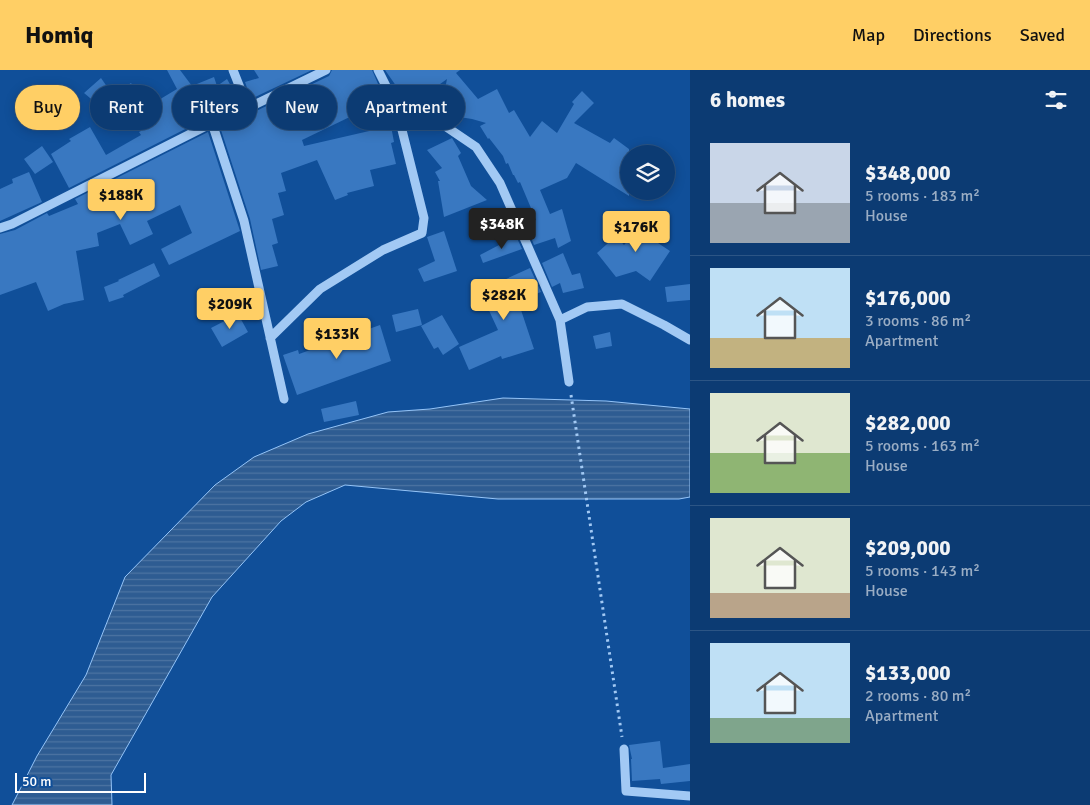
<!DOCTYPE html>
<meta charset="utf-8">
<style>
:root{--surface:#0c3b73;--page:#1a467b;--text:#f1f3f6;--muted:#9aadc4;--line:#2c5585;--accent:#ffcf65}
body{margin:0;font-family:Signika,sans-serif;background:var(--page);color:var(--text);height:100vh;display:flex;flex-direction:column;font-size:19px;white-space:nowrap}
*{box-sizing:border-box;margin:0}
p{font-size:16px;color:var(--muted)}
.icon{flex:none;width:28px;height:28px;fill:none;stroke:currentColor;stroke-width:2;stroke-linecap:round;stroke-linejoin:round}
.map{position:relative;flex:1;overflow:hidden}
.panel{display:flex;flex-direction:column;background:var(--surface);width:400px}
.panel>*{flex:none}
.banner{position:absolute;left:15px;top:15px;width:475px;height:45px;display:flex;gap:10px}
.fabs{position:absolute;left:620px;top:75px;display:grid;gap:10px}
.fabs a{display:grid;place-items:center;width:55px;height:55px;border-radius:50%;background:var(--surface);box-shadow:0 2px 12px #0003,0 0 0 1px var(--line);font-size:25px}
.scale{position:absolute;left:15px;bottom:12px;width:131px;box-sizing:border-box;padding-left:5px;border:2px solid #fff;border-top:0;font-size:14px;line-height:18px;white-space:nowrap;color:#fff;-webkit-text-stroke:4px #104f99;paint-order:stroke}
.price{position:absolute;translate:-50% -42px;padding:0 11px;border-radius:5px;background:var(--accent);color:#111;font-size:16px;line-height:32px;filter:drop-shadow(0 1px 2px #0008)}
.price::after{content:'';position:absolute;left:50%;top:30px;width:15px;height:11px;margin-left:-8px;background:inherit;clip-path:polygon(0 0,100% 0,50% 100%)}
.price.on{background:#222;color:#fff}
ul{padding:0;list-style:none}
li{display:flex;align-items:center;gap:15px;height:125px;padding:0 20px}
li+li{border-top:1px solid var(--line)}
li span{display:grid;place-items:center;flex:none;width:140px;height:100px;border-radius:0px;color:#555}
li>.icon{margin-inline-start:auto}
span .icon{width:60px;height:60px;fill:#fffc;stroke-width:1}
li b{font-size:21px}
h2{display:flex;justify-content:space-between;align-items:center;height:60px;padding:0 20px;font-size:21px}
.pill{padding:0 18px;border-radius:22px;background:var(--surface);box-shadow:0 2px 12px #0003,0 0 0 1px var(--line);font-size:18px;line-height:45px}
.pill.on{background:var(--accent);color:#111}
header{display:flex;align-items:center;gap:30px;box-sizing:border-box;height:70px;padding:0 25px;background:var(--accent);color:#111}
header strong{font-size:24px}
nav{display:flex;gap:28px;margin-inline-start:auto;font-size:18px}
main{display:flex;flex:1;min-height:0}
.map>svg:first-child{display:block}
</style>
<header>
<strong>Homiq</strong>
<nav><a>Map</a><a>Directions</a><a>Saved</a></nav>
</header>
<main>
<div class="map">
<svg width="690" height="735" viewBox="0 0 690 735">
<defs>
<pattern id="water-rules" width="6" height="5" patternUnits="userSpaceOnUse" patternTransform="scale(1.25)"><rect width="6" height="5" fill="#2e5c92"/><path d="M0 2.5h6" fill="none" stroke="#4d74a2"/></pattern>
</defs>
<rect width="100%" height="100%" fill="#104f99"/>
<path fill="url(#water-rules)" stroke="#94c4f8" d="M503 328 606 331 690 339V427L679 429H498L345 415 306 432 281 451 212 527 111 705 112 735H12L37 686 86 605 125 507 215 415 254 387 308 364 388 342 430 339Z"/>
<path fill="#3978c1" d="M167 0H180L192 16 214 7 217 16 227 9 231 16H233L240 35 209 47 69 118 51 84 71 71 69 69 90 57 106 85 141 65 139 62 141 61 117 22 131 13 147 37 177 19Z
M254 0H312L251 29 245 12 259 8Z
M332 0H372L385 30 302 70 304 76 391 56 394 72 391 73 396 94 370 100 374 116 347 123 348 125 335 130 317 90 281 103 286 121 278 123 284 145 272 149 278 173 272 175 278 196 261 200 250 149 220 57 250 44 329 6Z
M385 0H460L456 3 478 29 497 19 509 43 514 40 530 67 542 51 557 63 574 34 572 32 582 21 594 33 574 53 610 73 614 68 629 79V126L576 93 567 108 540 120 550 144 562 139 571 171 558 178 555 168 534 175 528 160 533 157 531 151 536 150 520 112 518 113 514 105H513L508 93 506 94 503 86 489 68 488 69 480 56 486 53 472 49 440 44 447 9 414 33H408Z
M101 8 112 24 96 33 84 23Z
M208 62 240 161 169 195 161 179 192 163 180 135 147 151 153 164 130 175 120 154 97 163 99 176 76 181 84 230 64 234 48 241 36 212 0 225V164L15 160 47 143 49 146 78 134 75 129Z
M452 68 461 83 458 86 471 116 487 130 444 147 438 111H440L435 102 442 98 427 80Z
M42 76 53 92 35 104 24 89Z
M29 102 42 132 0 151V119L13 113 12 109Z
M647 149 662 163 655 171 670 181 650 211 636 201 616 207 597 183 616 166 624 175Z
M444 161 457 201 424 212 418 199 435 191 427 167Z
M516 166 522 179 483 193 480 185Z
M563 183 572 205 580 203 584 218 563 223 560 213 552 217 542 193Z
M154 193 160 206 123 225 124 227 109 232 104 217 119 211 118 210Z
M530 198 541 222 518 231 534 279 502 289 501 286 469 300 459 277 498 260 480 221Z
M690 214V230L667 232 665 217Z
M418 239 422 255 396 262 392 245Z
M238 244 248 262 222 277 211 258Z
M442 245 459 274 443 285 438 277 434 279 421 256Z
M380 255 391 291 297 325 283 285 298 280 299 284Z
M610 262 612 276 596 279 593 266Z
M356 331 359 345 324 352 321 339Z
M660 671 663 698 690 694V711L661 714 660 709 632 711 631 689H632L629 675Z"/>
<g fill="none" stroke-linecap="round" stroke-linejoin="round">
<path stroke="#a2c9f4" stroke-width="3" stroke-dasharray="2.5 4" stroke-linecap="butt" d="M571 325 622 667"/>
<path stroke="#a2c9f4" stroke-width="9" d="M233 0 248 38
M396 36 445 56 476 77 500 113 560 250 569 312
M212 53 244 151 284 329
M0 158 12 154 212 53 248 38 326 0
M560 250 587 237 622 234 664 255 690 270
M270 268 320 219 383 180 422 163 424 148 396 36 378 0
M624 679 626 721 690 726"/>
</g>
</svg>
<div class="fabs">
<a><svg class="icon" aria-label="layers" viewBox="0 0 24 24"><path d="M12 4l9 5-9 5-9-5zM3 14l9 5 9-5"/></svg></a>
</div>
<div class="scale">50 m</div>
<b class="price" style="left:121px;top:151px">$188K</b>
<b class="price on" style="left:502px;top:180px">$348K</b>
<b class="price" style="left:636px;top:183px">$176K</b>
<b class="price" style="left:504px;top:251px">$282K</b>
<b class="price" style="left:230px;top:260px">$209K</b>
<b class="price" style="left:337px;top:290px">$133K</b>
<div class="banner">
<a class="pill on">Buy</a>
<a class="pill">Rent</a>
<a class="pill">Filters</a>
<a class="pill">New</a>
<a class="pill">Apartment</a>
</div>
</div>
<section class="panel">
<h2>6 homes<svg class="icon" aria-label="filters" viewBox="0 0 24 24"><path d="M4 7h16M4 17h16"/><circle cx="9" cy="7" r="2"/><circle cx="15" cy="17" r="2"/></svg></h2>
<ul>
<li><span style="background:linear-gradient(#c9d6e8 60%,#9aa5b1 0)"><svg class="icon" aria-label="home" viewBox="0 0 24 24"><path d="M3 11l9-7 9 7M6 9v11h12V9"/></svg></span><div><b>$348,000</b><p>5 rooms · 183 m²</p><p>House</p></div></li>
<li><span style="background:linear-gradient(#bfe0f5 70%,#c2b280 0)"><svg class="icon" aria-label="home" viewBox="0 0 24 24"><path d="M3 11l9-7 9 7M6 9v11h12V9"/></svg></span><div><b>$176,000</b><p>3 rooms · 86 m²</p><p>Apartment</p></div></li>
<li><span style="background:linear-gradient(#dfe7d0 60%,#8fb573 0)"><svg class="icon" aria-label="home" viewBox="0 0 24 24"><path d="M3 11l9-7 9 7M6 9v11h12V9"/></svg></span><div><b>$282,000</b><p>5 rooms · 163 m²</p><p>House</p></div></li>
<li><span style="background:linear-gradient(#dfe7d0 75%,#b9a48a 0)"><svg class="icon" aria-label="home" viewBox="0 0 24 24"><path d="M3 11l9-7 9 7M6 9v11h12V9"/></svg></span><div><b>$209,000</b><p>5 rooms · 143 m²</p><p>House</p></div></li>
<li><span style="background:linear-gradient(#bfe0f5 75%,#7fa58c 0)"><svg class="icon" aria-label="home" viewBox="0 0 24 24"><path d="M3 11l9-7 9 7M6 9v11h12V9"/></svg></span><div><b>$133,000</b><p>2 rooms · 80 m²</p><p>Apartment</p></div></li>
</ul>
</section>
</main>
